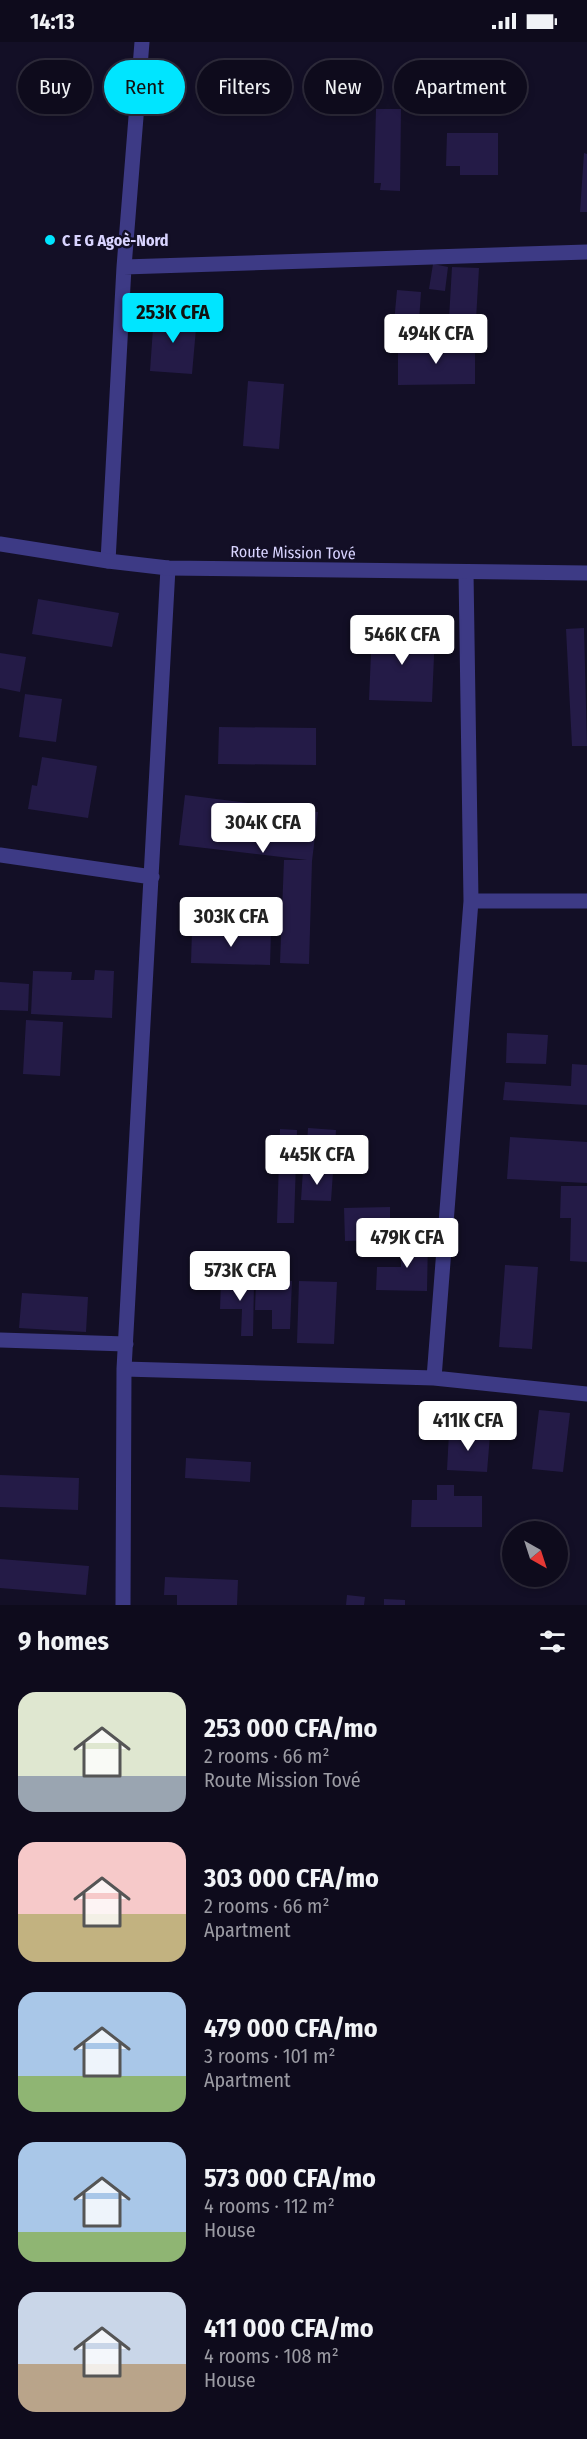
<!DOCTYPE html>
<meta charset="utf-8">
<style>
:root{--surface:#0e0b1c;--page:#171425;--text:#f1f3f6;--muted:#9b9ba3;--line:#2e2b3b;--accent:#00e5ff}
body{margin:0;font-family:"Fira Sans Condensed",sans-serif;background:var(--page);color:var(--text);height:100vh;display:flex;flex-direction:column;font-size:22px;white-space:nowrap}
*{box-sizing:border-box;margin:0}
p{font-size:20px;color:var(--muted)}
.icon{flex:none;width:33px;height:33px;fill:none;stroke:currentColor;stroke-width:2;stroke-linecap:round;stroke-linejoin:round}
.map{position:relative;height:1563px;overflow:hidden}
.panel{display:flex;flex-direction:column;background:var(--surface);flex:1}
.panel>*{flex:none}
.guide{position:absolute;left:18px;top:18px;width:552px;height:54px;display:flex;gap:12px}
.needle{width:39px;rotate:141deg}
.fabs{position:absolute;left:502px;top:1479px;display:grid;gap:12px}
.fabs a{display:grid;place-items:center;width:66px;height:66px;border-radius:50%;background:var(--surface);box-shadow:0 3px 9px #0003,0 0 0 2px var(--line);font-size:30px}
.price{position:absolute;translate:-50% -51px;padding:0 14px;border-radius:6px;background:#fff;color:#222;font-size:20px;line-height:39px;filter:drop-shadow(0 2px 3px #0008)}
.price::after{content:'';position:absolute;left:50%;top:36px;width:18px;height:14px;margin-left:-9px;background:inherit;clip-path:polygon(0 0,100% 0,50% 100%)}
.price.selected{background:var(--accent);color:#111}
ul{padding:0;list-style:none}
li{display:flex;align-items:center;gap:18px;height:150px;padding:0 18px}
li span{display:grid;place-items:center;flex:none;width:168px;height:120px;border-radius:18px;color:#555}
li>.icon{margin-inline-start:auto}
span .icon{width:72px;height:72px;fill:#fffc;stroke-width:1}
li b{font-size:26px}
h2{display:flex;justify-content:space-between;align-items:center;height:72px;padding:0 18px;font-size:26px}
.pill{padding:0 21px;border-radius:27px;background:var(--surface);box-shadow:0 3px 9px #0003,0 0 0 2px var(--line);font-size:21px;line-height:54px}
.pill.selected{background:var(--accent);color:#111}
.status{display:flex;justify-content:space-between;align-items:center;height:42px;padding:0 30px;background:var(--surface);direction:ltr}
.status svg{height:16px;fill:currentColor}
.map>svg:first-child{display:block}
</style>
<div class="status"><b>14:13</b><svg viewBox="0 0 49 12"><path d="M0 12V9h3v3zM5 12V6h3v6zM10 12V3h3v9zM15 12V0h3v12zM26 1h20v11H26zM47 4h2v5h-2z"/></svg></div>
<div class="map">
<svg width="587" height="1563" viewBox="0 0 587 1563">
<rect width="100%" height="100%" fill="#130f26"/>
<path fill="#241b47" d="M411 26 444 28 442 63 409 61Z
M376 67H401L400 149 380 148 381 141H374Z
M447 91H498V133H460V124H446Z
M584 111 587 112V170H580Z
M433 222 448 225 445 249 429 247Z
M452 225 479 226 475 295 448 294Z
M397 248 421 250 418 293 393 292Z
M154 272 197 275 192 332 150 329Z
M398 303H475V342L398 343Z
M248 339 284 342 279 407 243 404Z
M38 557 119 571 112 605 32 592Z
M584 586 587 704H572L566 587Z
M372 588 435 591 432 660 369 658Z
M0 611 26 615 20 650 0 646Z
M25 652 62 657 56 700 19 695Z
M219 685 316 686V723L218 722Z
M42 715 97 724 88 776 28 767 32 743 37 744Z
M185 753 318 770 312 819 309 922 280 921 284 818H307L179 803Z
M192 888 271 890 270 923 191 921Z
M95 928 114 929 112 976 31 972 33 929 72 930 71 938H94Z
M0 940 29 942 28 969 0 968Z
M26 978 63 980 60 1034 23 1032Z
M507 991 548 993 546 1022 506 1021Z
M572 1022 587 1023V1063L503 1058 505 1040 571 1044Z
M308 1086 336 1088 334 1119 306 1117Z
M280 1087 297 1088 294 1181H277Z
M510 1095 587 1100V1141L507 1137Z
M303 1128 333 1130 331 1159 301 1158Z
M561 1144H587V1220L570 1219 571 1176H560Z
M390 1165V1198L345 1199 344 1166Z
M401 1197H428L427 1249 376 1248 377 1225H401Z
M505 1223 538 1225 532 1307 499 1305Z
M256 1238 292 1239 290 1287H272V1268H255Z
M221 1239 254 1240 253 1294H241L242 1267H220Z
M299 1239 337 1240 334 1302 297 1301Z
M22 1251 88 1255 86 1290 19 1286Z
M539 1368 570 1371 563 1430 532 1427Z
M449 1391 490 1393 487 1430 447 1428Z
M186 1416 251 1420 250 1440 185 1436Z
M0 1433 79 1436 78 1468 0 1465Z
M437 1443H454V1454H482V1485H411L412 1458H437Z
M0 1517 89 1524 86 1553 0 1546Z
M165 1535 238 1538 237 1563H177V1553H164Z
M347 1553 365 1555 364 1563H346Z
M384 1557 405 1558V1563H384Z"/>
<g fill="none" stroke-linecap="round" stroke-linejoin="round">
<path stroke="#3d3a85" stroke-width="15" d="M124 225 587 210
M108 519 124 225 142 0
M0 813 152 835
M471 859H587
M0 1298 126 1302
M124 1327 434 1336 587 1352
M434 1336 471 859 466 530
M123 1563 124 1327 168 526"/>
<path stroke="#3d3a85" stroke-width="15" d="M0 502 108 519 168 526 587 531"/>
</g>
<circle fill="#00e5ff" stroke="#130f26" stroke-width="2" cx="50" cy="198" r="6"/>
<g text-anchor="middle" stroke-width="5" stroke-linejoin="round" paint-order="stroke">
<g font-size="16" font-weight="bold" fill="#d9d4ff" stroke="#130f26" text-anchor="start">
<text x="62" y="204">C E G Agoè-Nord</text>
</g>
<g font-size="16" fill="#d9d4ff" stroke="#130f26">
<text transform="translate(293 510) rotate(1)" y="6">Route Mission Tové</text>
</g>
</g>
</svg>
<div class="fabs">
<a><svg class="needle" viewBox="-14 -14 28 28"><path d="M0-13l5 13h-10z" fill="#e53935"/><path d="M0 13l5-13h-10z" fill="#9b9ba3"/></svg></a>
</div>
<b class="price selected" style="left:173px;top:302px">253K CFA</b>
<b class="price" style="left:436px;top:323px">494K CFA</b>
<b class="price" style="left:402px;top:624px">546K CFA</b>
<b class="price" style="left:263px;top:812px">304K CFA</b>
<b class="price" style="left:231px;top:906px">303K CFA</b>
<b class="price" style="left:317px;top:1144px">445K CFA</b>
<b class="price" style="left:407px;top:1227px">479K CFA</b>
<b class="price" style="left:240px;top:1260px">573K CFA</b>
<b class="price" style="left:468px;top:1410px">411K CFA</b>
<div class="guide">
<a class="pill">Buy</a>
<a class="pill selected">Rent</a>
<a class="pill">Filters</a>
<a class="pill">New</a>
<a class="pill">Apartment</a>
</div>
</div>
<section class="panel">
<h2>9 homes<svg class="icon" aria-label="filters" viewBox="0 0 24 24"><path d="M4 7h16M4 17h16"/><circle cx="9" cy="7" r="2"/><circle cx="15" cy="17" r="2"/></svg></h2>
<ul>
<li><span style="background:linear-gradient(#dfe7d0 70%,#9aa5b1 0)"><svg class="icon" aria-label="home" viewBox="0 0 24 24"><path d="M3 11l9-7 9 7M6 9v11h12V9"/></svg></span><div><b>253 000 CFA/mo</b><p>2 rooms · 66 m²</p><p>Route Mission Tové</p></div></li>
<li><span style="background:linear-gradient(#f6c9c9 60%,#c2b280 0)"><svg class="icon" aria-label="home" viewBox="0 0 24 24"><path d="M3 11l9-7 9 7M6 9v11h12V9"/></svg></span><div><b>303 000 CFA/mo</b><p>2 rooms · 66 m²</p><p>Apartment</p></div></li>
<li><span style="background:linear-gradient(#a9c7e8 70%,#8fb573 0)"><svg class="icon" aria-label="home" viewBox="0 0 24 24"><path d="M3 11l9-7 9 7M6 9v11h12V9"/></svg></span><div><b>479 000 CFA/mo</b><p>3 rooms · 101 m²</p><p>Apartment</p></div></li>
<li><span style="background:linear-gradient(#a9c7e8 75%,#8fb573 0)"><svg class="icon" aria-label="home" viewBox="0 0 24 24"><path d="M3 11l9-7 9 7M6 9v11h12V9"/></svg></span><div><b>573 000 CFA/mo</b><p>4 rooms · 112 m²</p><p>House</p></div></li>
<li><span style="background:linear-gradient(#c9d6e8 60%,#b9a48a 0)"><svg class="icon" aria-label="home" viewBox="0 0 24 24"><path d="M3 11l9-7 9 7M6 9v11h12V9"/></svg></span><div><b>411 000 CFA/mo</b><p>4 rooms · 108 m²</p><p>House</p></div></li>
</ul>
</section>
